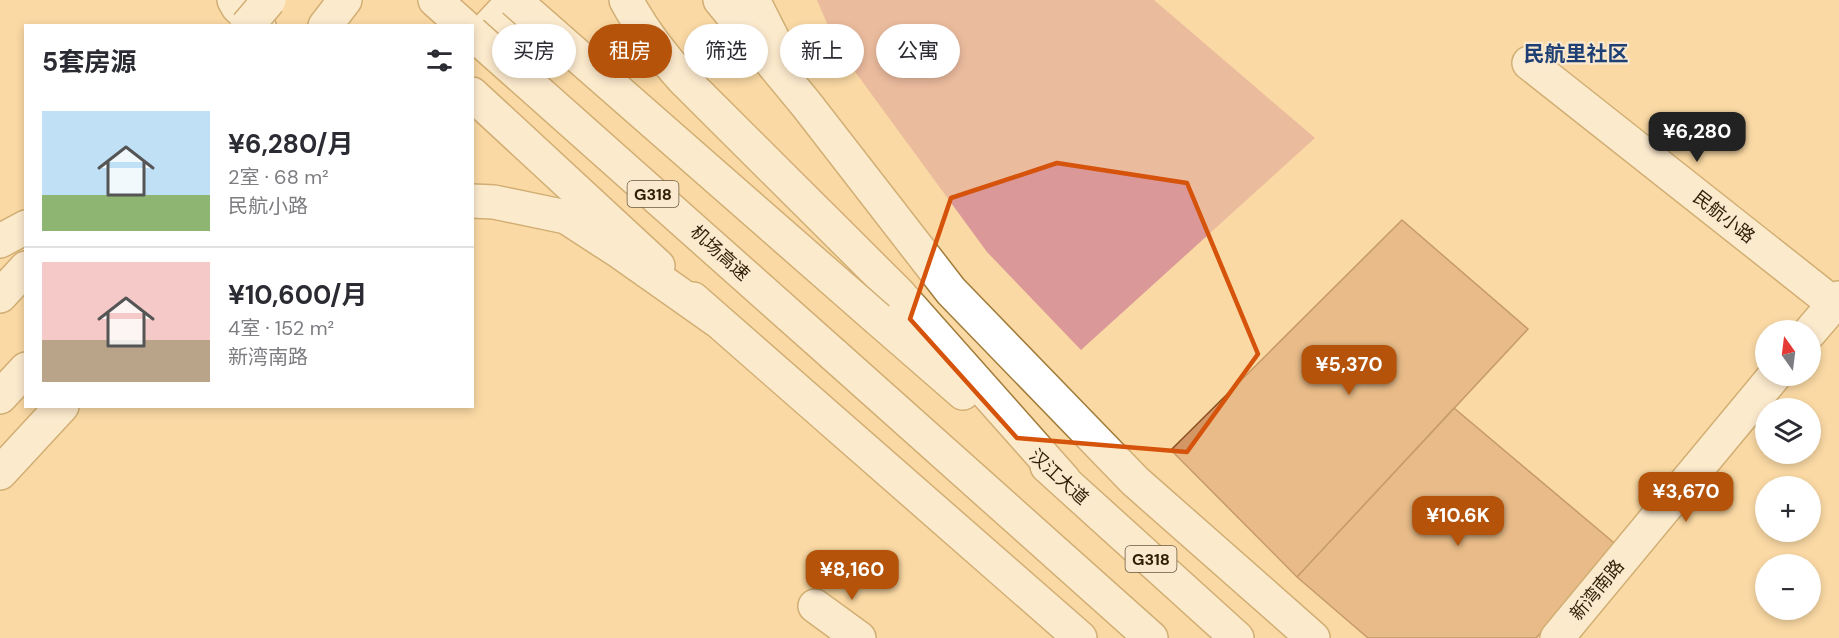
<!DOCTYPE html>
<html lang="zh">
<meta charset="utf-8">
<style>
:root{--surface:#fff;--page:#f7f7f7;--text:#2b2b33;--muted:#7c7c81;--line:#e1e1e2;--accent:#b45309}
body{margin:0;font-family:"DM Sans","Noto Sans SC",sans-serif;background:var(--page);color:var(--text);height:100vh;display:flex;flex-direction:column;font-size:22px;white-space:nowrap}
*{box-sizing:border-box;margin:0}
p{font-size:20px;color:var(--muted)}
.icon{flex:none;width:33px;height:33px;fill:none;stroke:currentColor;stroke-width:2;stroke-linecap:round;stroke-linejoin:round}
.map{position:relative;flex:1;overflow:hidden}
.panel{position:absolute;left:24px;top:24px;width:450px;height:384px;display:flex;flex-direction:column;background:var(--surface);border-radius:0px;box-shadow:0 3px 9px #0003}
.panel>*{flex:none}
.banner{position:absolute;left:492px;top:24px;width:570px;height:54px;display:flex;gap:12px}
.needle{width:39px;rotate:346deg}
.fabs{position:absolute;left:1755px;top:320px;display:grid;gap:12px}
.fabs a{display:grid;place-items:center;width:66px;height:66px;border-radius:50%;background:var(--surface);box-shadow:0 3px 9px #0003;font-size:30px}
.price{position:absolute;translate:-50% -51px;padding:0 14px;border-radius:12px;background:var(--accent);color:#fff;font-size:20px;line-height:39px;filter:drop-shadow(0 2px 3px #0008)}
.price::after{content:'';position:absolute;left:50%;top:36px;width:18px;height:14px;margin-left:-9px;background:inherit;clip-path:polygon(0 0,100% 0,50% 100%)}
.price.active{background:#222;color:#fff}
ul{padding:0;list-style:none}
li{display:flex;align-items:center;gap:18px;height:150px;padding:0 18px}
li+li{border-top:2px solid var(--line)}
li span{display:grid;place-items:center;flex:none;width:168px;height:120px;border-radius:0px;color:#555}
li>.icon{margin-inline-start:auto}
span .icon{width:72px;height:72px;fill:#fffc;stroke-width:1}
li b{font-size:26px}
h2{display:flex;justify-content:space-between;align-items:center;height:72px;padding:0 18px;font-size:26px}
.chip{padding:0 21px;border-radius:27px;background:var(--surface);box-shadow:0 3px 9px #0003;font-size:21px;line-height:54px}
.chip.active{background:var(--accent);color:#fff}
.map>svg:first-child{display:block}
</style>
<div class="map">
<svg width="1839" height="638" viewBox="0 0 1839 638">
<rect width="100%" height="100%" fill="#fad9a4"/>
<path fill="#da9898" d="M817 0H1154L1315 138 1081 350 987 252 837 47Z"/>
<path fill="#d39766" stroke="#87501e" stroke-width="1.5" d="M1402 220 1528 329 1297 577 1171 450Z
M1454 408 1619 547 1536 638H1368L1297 577Z"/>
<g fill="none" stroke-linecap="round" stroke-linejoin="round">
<defs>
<path id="minor" d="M234 0 238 7 259 26
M753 0 790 73
M472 38 483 33 514 0
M1529 63 1834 304
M1810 332 1839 298
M815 606 859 638
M1557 638 1775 375"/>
<path id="major" d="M720 0 806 104 951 291 1135 481 1313 638
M472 94 658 266
M693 299 1080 638"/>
<path id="highway" d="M435 0 464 26
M626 0C642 30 661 55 684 80L898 293 1064 480
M325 26 345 0
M472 201 494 202 566 217 620 252 715 319
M0 241 26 227
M0 296 26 268
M878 319 963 393
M833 354 1151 638
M0 397 26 369
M1047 466 1237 638
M0 473 62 406"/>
</defs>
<use href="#minor" stroke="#a17b38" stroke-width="36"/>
<use href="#major" stroke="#a17b38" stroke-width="36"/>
<use href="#highway" stroke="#a17b38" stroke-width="36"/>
<use href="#minor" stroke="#fff" stroke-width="33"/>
<use href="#major" stroke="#fff" stroke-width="33"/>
<use href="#highway" stroke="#fff" stroke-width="33"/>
<defs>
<path id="highway-bridge" d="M514 0 878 319
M247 26 269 0
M472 33 833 354"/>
</defs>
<use href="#highway-bridge" stroke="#a17b38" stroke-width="36" stroke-linecap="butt"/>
<use href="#highway-bridge" stroke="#fff" stroke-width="33"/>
</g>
<path d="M0 0H1839V638H0ZM1057 163 1187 183 1258 354 1187 452 1017 438 910 319 951 198Z" fill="#fad9a4" fill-opacity=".55" fill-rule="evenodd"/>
<path fill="none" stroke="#d5530b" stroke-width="4.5" stroke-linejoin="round" d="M1057 163 1187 183 1258 354 1187 452 1017 438 910 319 951 198Z"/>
<g text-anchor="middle" stroke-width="4.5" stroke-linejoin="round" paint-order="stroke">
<g fill="#fae9cf" stroke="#6a5a40" stroke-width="1.5">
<rect x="627.5" y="181" width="51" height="26" rx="4.5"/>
<rect x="1125.5" y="546" width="51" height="26" rx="4.5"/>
</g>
<g font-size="16" font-weight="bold" fill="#2d1d02">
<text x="653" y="200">G318</text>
<text x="1151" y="565">G318</text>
</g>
<g font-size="18" fill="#2d1d02" stroke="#fae9cf">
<text transform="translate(1724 217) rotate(38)" y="6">民航小路</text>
<text transform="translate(720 253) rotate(42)" y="6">机场高速</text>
<text transform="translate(1059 477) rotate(42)" y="6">汉江大道</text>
<text transform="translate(1597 590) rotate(-50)" y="6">新湾南路</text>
</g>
<g font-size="21" font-weight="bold" fill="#1d3f74" stroke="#fae9cf">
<text x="1576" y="61">民航里社区</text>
</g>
</g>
</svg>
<div class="fabs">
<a><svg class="needle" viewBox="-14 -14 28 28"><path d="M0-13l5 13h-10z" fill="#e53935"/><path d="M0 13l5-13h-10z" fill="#7c7c81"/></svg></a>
<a><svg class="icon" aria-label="layers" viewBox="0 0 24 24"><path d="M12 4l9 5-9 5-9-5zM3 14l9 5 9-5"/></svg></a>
<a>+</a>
<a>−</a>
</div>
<b class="price active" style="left:1697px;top:163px">¥6,280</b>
<b class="price" style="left:1349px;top:396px">¥5,370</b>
<b class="price" style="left:1686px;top:523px">¥3,670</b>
<b class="price" style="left:1458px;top:547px">¥10.6K</b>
<b class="price" style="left:852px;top:601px">¥8,160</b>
<div class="banner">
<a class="chip">买房</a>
<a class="chip active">租房</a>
<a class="chip">筛选</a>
<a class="chip">新上</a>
<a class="chip">公寓</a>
</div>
<section class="panel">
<h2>5套房源<svg class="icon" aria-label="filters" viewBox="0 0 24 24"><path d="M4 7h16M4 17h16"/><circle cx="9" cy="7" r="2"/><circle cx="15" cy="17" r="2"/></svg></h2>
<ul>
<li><span style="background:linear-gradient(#bfe0f5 70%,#8fb573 0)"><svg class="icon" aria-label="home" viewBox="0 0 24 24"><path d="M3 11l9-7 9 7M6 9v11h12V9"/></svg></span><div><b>¥6,280/月</b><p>2室 · 68 m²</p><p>民航小路</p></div></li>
<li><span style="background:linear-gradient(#f6c9c9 65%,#b9a48a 0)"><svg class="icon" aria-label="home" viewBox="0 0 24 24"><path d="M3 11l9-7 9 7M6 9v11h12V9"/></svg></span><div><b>¥10,600/月</b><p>4室 · 152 m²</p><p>新湾南路</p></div></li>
</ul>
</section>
</div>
